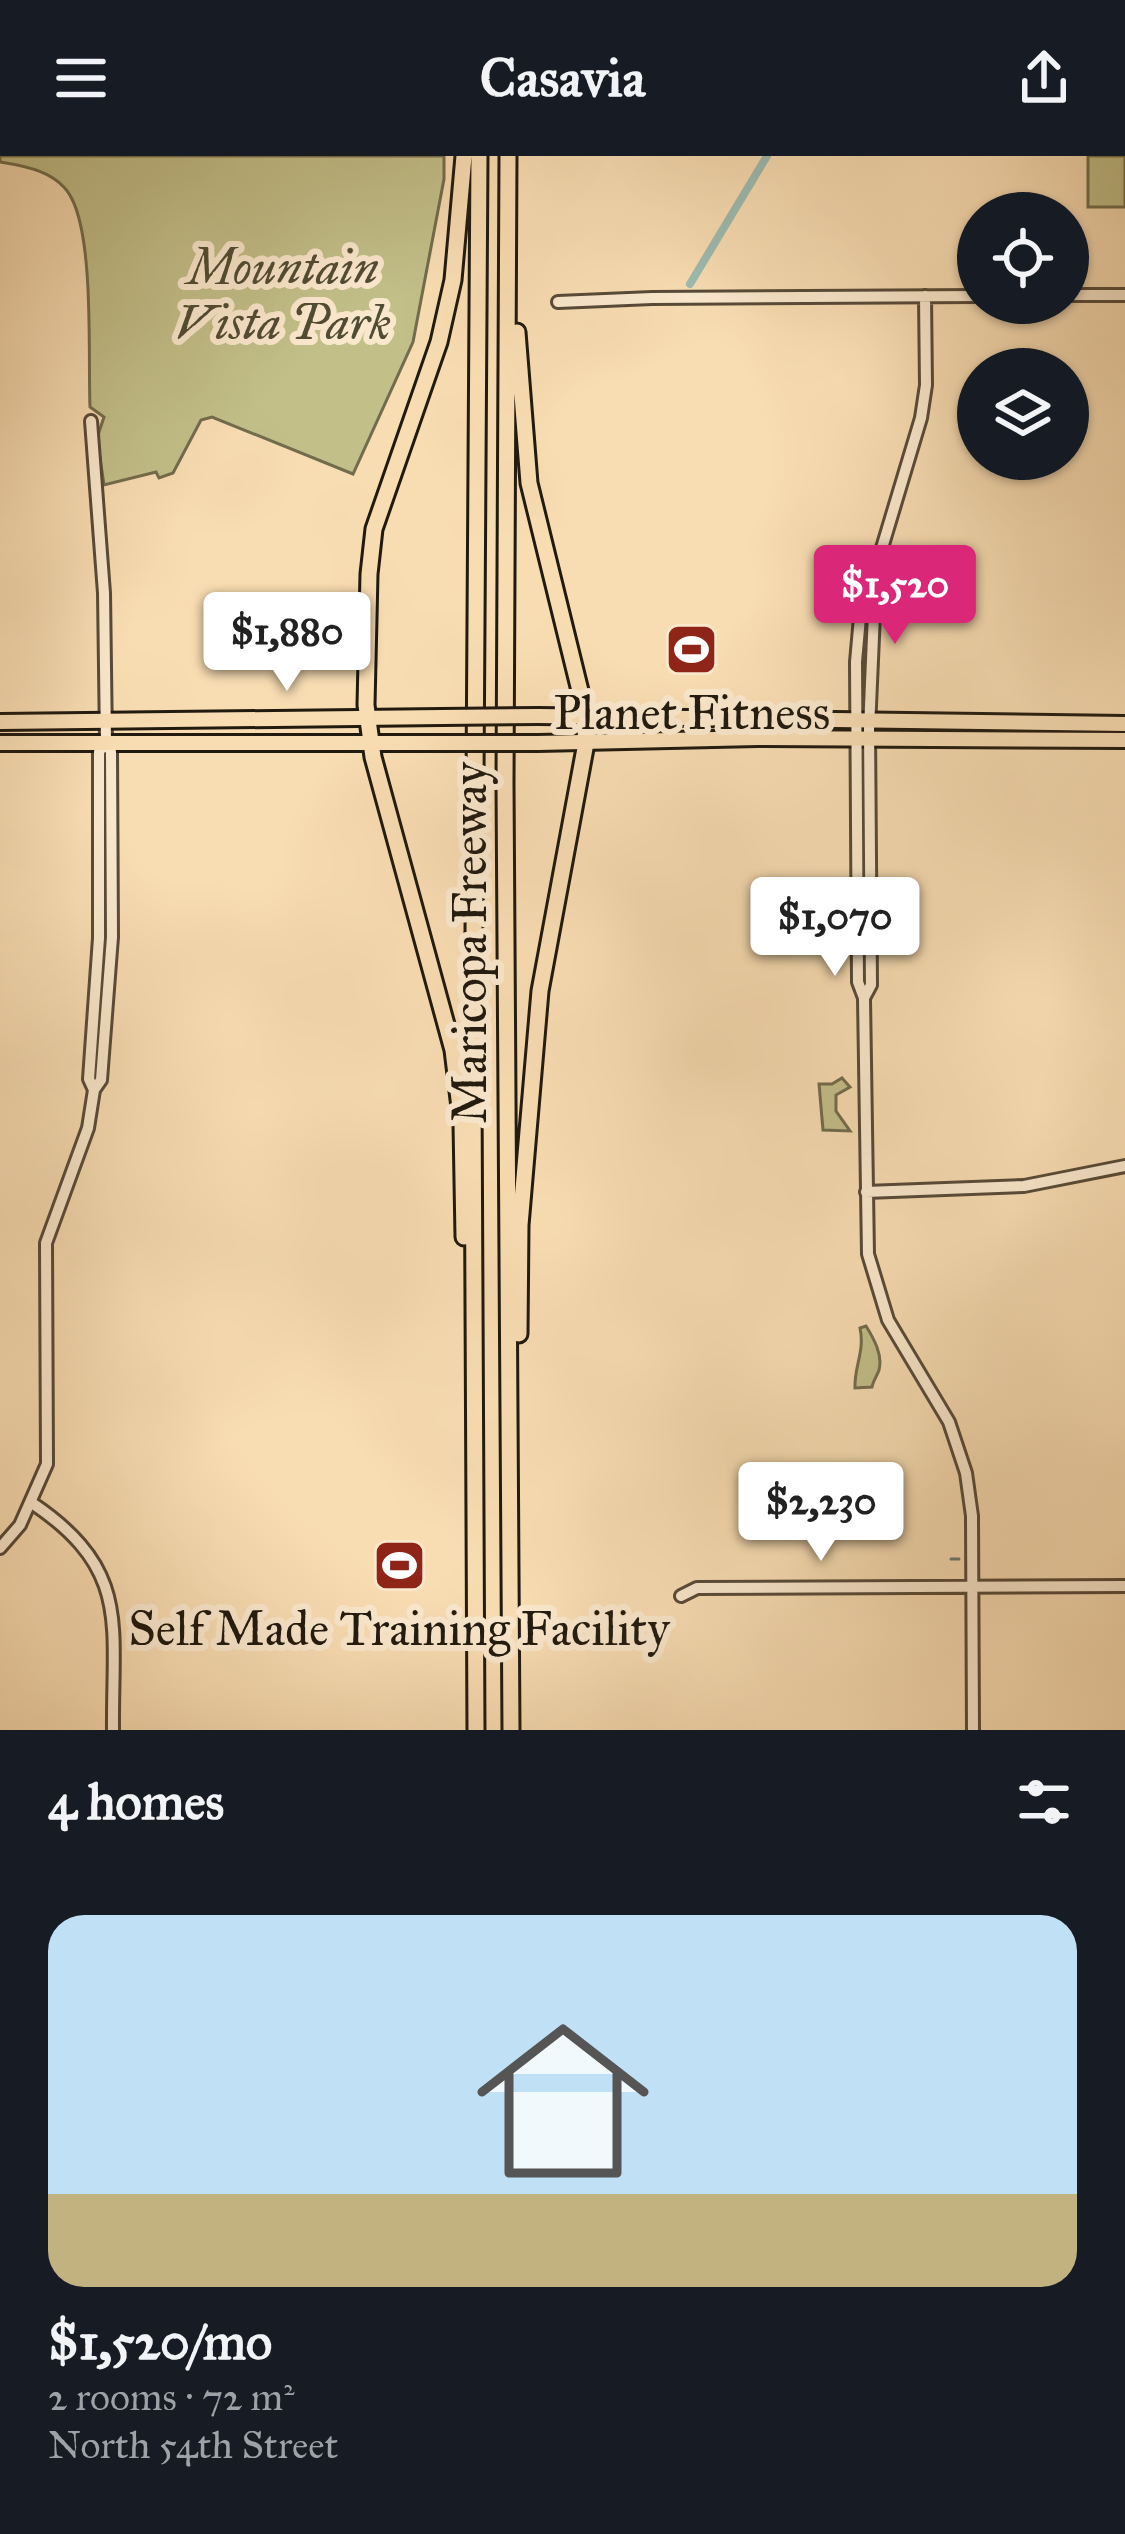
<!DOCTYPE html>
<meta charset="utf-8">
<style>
:root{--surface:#171b24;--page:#242831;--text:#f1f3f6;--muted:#9ea1a6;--line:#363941;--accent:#db2777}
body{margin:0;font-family:"IM FELL Great Primer",serif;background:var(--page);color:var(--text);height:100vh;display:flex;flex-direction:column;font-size:45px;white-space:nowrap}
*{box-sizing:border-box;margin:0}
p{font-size:39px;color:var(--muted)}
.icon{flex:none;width:66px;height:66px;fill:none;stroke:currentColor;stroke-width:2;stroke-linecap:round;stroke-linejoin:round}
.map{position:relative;height:1574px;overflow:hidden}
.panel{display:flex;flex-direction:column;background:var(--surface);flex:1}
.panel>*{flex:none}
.buttons{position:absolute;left:957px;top:36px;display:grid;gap:24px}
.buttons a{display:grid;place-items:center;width:132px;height:132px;border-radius:50%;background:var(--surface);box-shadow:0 3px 9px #0004;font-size:60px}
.price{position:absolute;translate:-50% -102px;padding:0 27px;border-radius:12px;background:#fff;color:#222;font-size:39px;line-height:78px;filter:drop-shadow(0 3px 6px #0008)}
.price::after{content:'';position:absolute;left:50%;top:72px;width:36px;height:27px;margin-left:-18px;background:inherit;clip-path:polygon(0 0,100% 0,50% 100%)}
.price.on{background:var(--accent);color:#fff}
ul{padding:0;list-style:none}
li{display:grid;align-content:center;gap:24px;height:636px;padding:0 48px}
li+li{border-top:3px solid var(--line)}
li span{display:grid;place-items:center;height:372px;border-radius:36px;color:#555}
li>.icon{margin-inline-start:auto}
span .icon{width:216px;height:216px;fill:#fffc;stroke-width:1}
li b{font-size:51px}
h2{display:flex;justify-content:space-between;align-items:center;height:144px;padding:0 48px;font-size:51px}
header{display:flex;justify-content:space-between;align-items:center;height:156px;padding:0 48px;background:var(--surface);font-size:54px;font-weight:700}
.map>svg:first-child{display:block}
</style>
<header><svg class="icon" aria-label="menu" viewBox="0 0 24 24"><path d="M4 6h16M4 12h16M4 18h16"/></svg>Casavia<svg class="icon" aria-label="share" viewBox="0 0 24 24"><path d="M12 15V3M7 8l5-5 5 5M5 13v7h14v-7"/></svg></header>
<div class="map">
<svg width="1125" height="1574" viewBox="0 0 1125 1574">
<rect width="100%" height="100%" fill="#f8dcb2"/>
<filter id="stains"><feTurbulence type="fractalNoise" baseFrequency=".00167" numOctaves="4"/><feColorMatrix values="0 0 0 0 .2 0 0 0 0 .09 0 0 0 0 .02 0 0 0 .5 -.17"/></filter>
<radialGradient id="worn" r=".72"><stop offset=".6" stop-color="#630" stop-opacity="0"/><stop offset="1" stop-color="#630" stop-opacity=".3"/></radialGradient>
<path fill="#c2bf89" stroke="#726c4c" stroke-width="3" d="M0 0H444V23L413 186 353 318 212 261 201 264 173 317 159 322 156 316 104 329 97 282 104 261 90 251C88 199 94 87 72 43 59 16 26 10 0 6Z
M1088 0H1125V51H1088Z
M842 922 850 931 836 939V955L850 975 823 974 819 928H832Z
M866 1170C874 1183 883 1199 879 1214 877 1220 873 1225 872 1231L855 1232C854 1211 865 1195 860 1172Z"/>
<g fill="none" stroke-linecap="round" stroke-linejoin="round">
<path stroke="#6b7b70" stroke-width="3" d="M951 1403H959"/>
<path stroke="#9dbbb0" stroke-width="8" d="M690 128 767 0"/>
<defs>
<path id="minor" d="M1068 139H1125
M558 146 652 142 978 140
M876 412 869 573 871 829 864 842 868 1098 888 1164 949 1266 966 1317 972 1360 973 1574
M864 842 858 826 856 506 861 450 867 425 876 412 921 262 926 229 925 140
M94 934 89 923 99 782V596L106 586
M866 1036 1024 1030 1125 1010
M32 1347C131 1414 112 1467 113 1574
M0 1392 20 1369 47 1308 46 1087 88 972 94 934 101 924 112 781 111 596 106 586 104 437 91 265
M681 1440 697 1432 1125 1430"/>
<path id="major" d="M538 560 1125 568
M0 566 442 561
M0 587H442
M538 587 758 582 1125 584"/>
<path id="highway" d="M508 0 505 627 511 1574
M517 176 529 327 583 547 586 587 540 835 520 1069 519 1178
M464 1081 462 968 453 894 373 601 366 549 369 418 374 373 439 186 453 124 464 0
M476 1574 473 934 479 0"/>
</defs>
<use href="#minor" stroke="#574a38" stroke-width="16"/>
<use href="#major" stroke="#211a0f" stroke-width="20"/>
<use href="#highway" stroke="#211a0f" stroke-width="21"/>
<use href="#minor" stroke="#fae8cd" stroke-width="10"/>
<use href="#major" stroke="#f8dcb2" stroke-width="14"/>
<use href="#highway" stroke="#f8dcb2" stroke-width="15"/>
<defs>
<path id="major-bridge" d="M442 561 538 560
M442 587H538"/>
</defs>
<use href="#major-bridge" stroke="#211a0f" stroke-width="20" stroke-linecap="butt"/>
<use href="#major-bridge" stroke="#f8dcb2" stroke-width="14"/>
</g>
<defs>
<symbol id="stadium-square" viewBox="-11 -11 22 22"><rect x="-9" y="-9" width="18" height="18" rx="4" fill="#8f2418" stroke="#fae8cd"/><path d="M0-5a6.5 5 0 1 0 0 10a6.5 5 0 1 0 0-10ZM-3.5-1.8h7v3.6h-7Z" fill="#fff"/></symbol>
</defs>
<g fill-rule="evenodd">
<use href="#stadium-square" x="662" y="464" width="59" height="59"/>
<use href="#stadium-square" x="370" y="1380" width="59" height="59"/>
</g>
<g text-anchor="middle" stroke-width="12" stroke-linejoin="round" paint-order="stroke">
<g font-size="48" font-style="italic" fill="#514c34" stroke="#fae8cd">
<text x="283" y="128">Mountain<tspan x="283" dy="55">Vista Park</tspan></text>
</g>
<g font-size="48" fill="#211a0f" stroke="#fae8cd">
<text x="692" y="573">Planet Fitness</text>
<text x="399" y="1489">Self Made Training Facility</text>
</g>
<g font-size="48" fill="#211a0f" stroke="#fae8cd">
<text transform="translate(469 787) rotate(-90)" y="17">Maricopa Freeway</text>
</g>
</g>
<rect width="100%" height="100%" filter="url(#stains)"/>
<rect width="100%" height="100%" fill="url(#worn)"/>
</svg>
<div class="buttons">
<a><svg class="icon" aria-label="locate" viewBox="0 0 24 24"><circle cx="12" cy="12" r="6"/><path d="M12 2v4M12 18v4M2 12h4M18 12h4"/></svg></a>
<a><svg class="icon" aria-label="layers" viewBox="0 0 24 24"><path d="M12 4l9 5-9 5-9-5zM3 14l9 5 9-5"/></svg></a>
</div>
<b class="price on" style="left:895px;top:491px">$1,520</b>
<b class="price" style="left:287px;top:538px">$1,880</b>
<b class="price" style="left:835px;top:823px">$1,070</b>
<b class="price" style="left:821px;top:1408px">$2,230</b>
</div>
<section class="panel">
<h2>4 homes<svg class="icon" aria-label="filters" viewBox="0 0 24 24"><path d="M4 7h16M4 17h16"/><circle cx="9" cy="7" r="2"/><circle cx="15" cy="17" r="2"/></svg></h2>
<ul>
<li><span style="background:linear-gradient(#bfe0f5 75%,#c2b280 0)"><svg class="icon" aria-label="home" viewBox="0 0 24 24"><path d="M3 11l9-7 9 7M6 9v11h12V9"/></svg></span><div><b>$1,520/mo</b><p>2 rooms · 72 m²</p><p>North 54th Street</p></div></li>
</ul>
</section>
